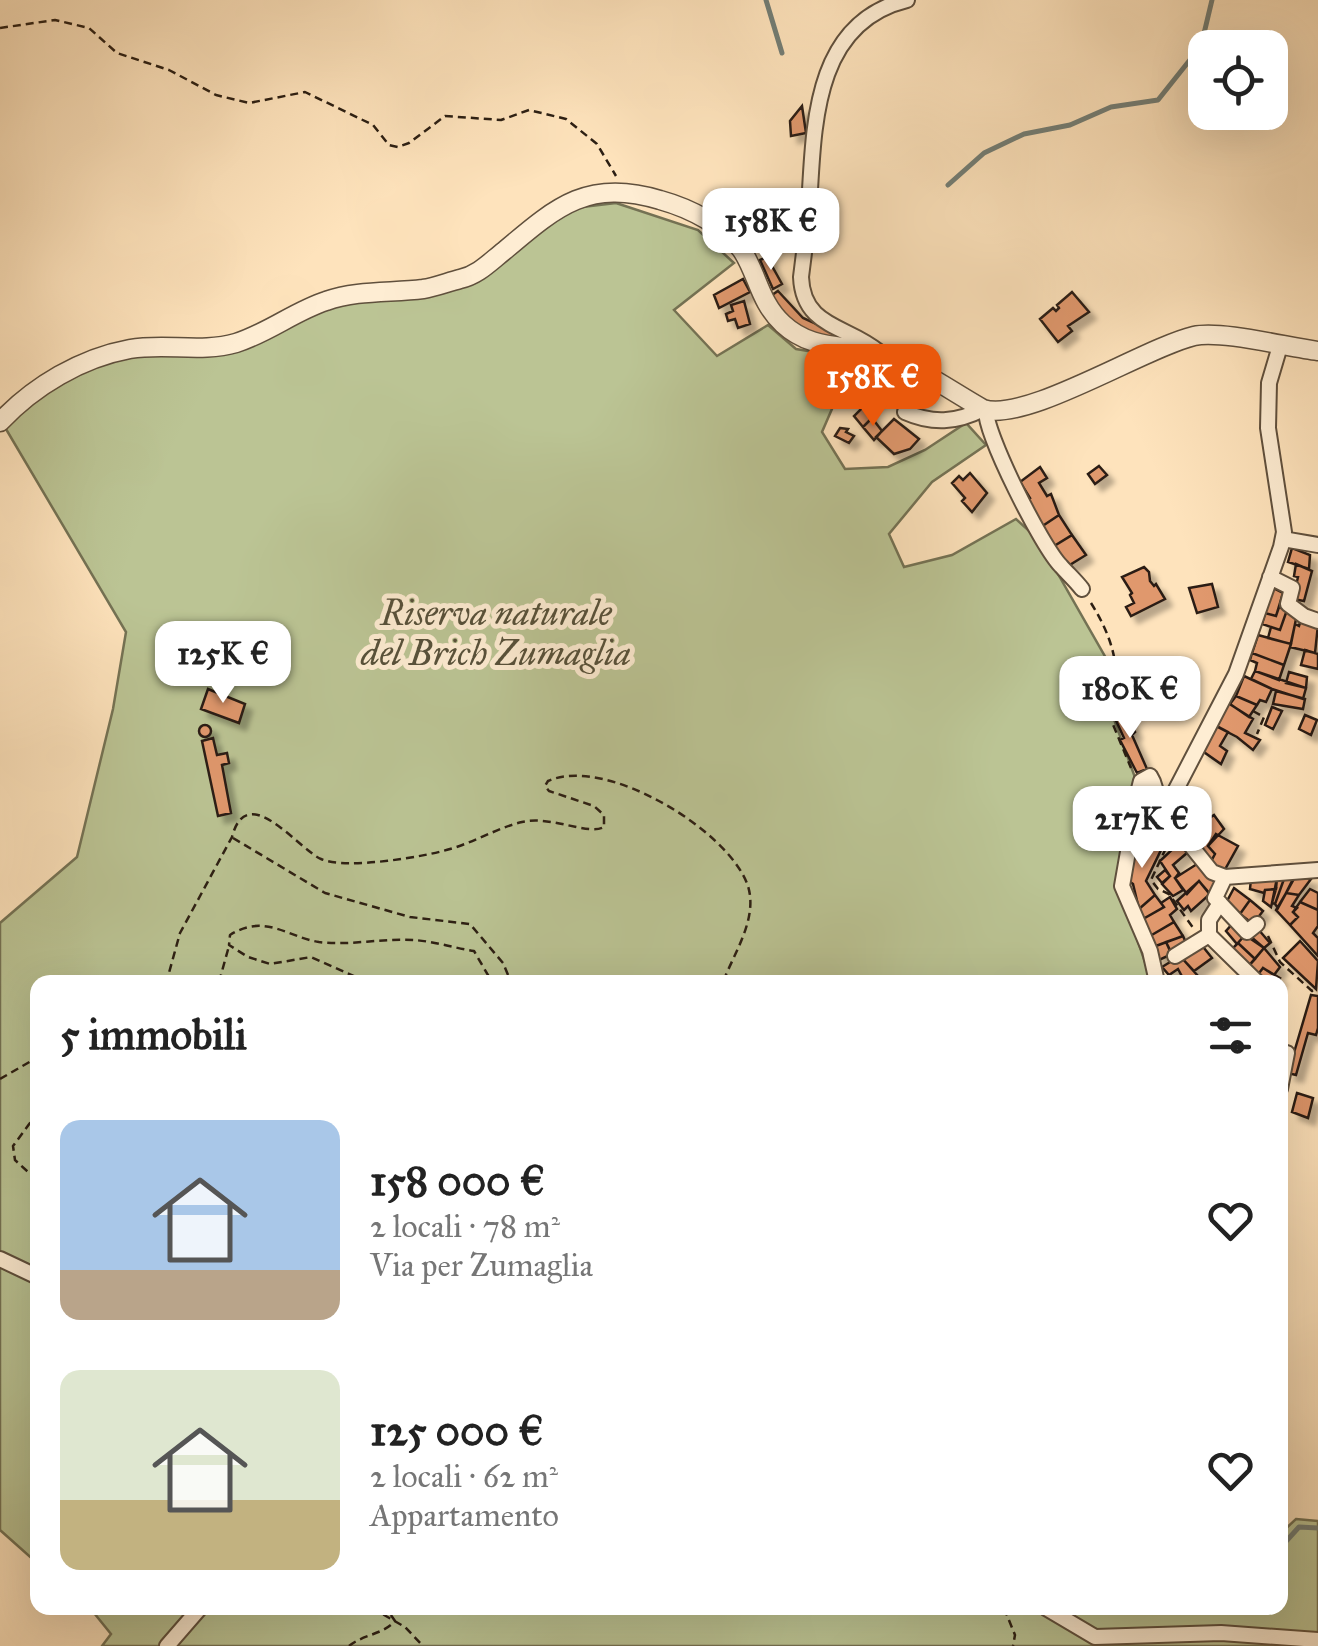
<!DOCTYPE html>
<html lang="it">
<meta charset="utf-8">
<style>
:root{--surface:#fff;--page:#f6f6f6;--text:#222;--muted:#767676;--accent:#ea580c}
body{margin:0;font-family:"IM FELL Great Primer",serif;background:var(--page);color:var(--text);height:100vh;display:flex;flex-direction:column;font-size:38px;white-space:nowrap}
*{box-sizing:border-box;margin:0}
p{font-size:32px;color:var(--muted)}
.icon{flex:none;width:55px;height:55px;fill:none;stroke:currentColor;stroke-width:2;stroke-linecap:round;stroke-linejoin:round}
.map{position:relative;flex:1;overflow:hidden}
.drawer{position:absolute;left:30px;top:975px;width:1258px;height:640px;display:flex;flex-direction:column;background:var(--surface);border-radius:20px;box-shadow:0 10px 40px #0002}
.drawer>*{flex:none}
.tools{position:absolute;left:1188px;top:30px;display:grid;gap:20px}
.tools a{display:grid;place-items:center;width:100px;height:100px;border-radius:20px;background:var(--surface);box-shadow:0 10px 40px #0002;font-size:50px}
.price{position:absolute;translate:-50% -85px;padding:0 22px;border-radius:20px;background:#fff;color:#222;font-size:32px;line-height:65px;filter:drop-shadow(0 2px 5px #0008)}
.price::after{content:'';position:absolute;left:50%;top:60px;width:30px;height:22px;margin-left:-15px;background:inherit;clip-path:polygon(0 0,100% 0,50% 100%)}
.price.on{background:var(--accent);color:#fff}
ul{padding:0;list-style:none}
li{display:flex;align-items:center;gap:30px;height:250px;padding:0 30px}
li span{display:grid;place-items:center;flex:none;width:280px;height:200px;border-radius:20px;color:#555}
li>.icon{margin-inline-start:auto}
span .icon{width:120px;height:120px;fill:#fffc;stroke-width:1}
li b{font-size:42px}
h2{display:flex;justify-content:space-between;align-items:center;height:120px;padding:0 30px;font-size:42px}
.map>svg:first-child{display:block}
</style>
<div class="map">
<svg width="1318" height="1646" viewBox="0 0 1318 1646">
<defs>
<filter id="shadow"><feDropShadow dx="7" dy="7" stdDeviation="2.5" flood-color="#0004"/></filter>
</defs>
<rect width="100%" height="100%" fill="#fee3bc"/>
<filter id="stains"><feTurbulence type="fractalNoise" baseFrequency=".002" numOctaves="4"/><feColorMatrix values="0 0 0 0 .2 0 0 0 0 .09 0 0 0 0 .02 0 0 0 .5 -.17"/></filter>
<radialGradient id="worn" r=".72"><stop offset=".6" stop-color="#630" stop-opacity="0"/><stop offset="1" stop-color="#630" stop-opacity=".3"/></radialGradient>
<path fill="#bbc494" stroke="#747254" stroke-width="2.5" d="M616 203 698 230 734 263 674 310 717 356 768 325 796 349 833 355 838 395 822 432 845 469 888 467 925 450 966 423 986 445 932 482 889 534 904 567 952 555 1016 519 1038 539 1107 660 1111 711 1137 783 1117 882 1152 982H38L37 1563 0 1530V923L77 857 113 709 126 632 3 424 67 377 130 355 238 351 328 305 469 284 542 227 574 208Z
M1296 1519 1318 1521V1646H102L111 1634 90 1608H1280V1534Z"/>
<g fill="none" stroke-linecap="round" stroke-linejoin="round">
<path stroke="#737e76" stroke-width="5" d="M766 0 782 53
M948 185 984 153 1024 134 1070 125 1111 107 1158 100 1201 46 1212 0
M1280 1548 1299 1527 1318 1528"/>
</g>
<path fill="#e0986d" stroke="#2c1f13" stroke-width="2.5" filter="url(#shadow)" d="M802 106 806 133 791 136 790 121Z
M767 257 782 284 773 289 760 260Z
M743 279 750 292 719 308 714 295Z
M778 291 803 318 845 337 844 342 799 329 769 297Z
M1072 292 1089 312 1068 326 1072 331 1058 342 1040 319 1053 308 1056 311 1059 308 1057 305Z
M744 301 750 324 738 328 735 319 728 321 726 314 733 311 731 305Z
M912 346 929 356 923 368 907 359Z
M904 372 920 382 913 398 899 389H894Z
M876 373 888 387 867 404 860 395Z
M863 407 872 418 863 427 854 416Z
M872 418 882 431 874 440 863 427Z
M894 419 919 439 910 449 894 454 876 437Z
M840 428 848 429 846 432 854 436 849 443 835 436Z
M1099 466 1107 475 1095 484 1088 474Z
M1040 467 1047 478 1039 483 1047 496 1051 494 1059 515 1041 527 1025 501 1030 498 1020 482Z
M970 473 987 493 972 512 962 501 965 498 952 483 959 476 963 480Z
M1059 515 1072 535 1054 546 1041 527Z
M1072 535 1086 555 1068 566 1054 546Z
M1292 548 1310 555 1309 569 1288 562Z
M1296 564 1312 571 1304 601 1293 599 1298 577 1294 576Z
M1144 567 1149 572 1150 581 1154 586 1156 584 1165 599 1131 616 1126 607 1134 603 1130 595 1132 593 1122 577Z
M1212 584 1218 607 1197 613 1189 588Z
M1273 588 1283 593 1276 616 1265 613Z
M1279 607 1287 610 1280 630 1262 624 1265 613 1276 616Z
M1287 610 1297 614 1291 644 1268 638 1271 627 1280 630Z
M1301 620 1318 625 1315 653 1290 647 1295 624 1299 626Z
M1258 635 1291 644 1284 665 1252 653Z
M1305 650 1318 654V669L1301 665Z
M1252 653 1284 665 1279 680 1255 671 1257 663 1250 660Z
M1255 671 1306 688 1303 699 1272 689 1251 679Z
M1289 672 1307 677 1306 688 1286 683Z
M1244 676 1272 689 1266 702 1260 700 1257 705 1236 696Z
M208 689 245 704 239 723 201 709Z
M1276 691 1305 699 1303 709 1273 704Z
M1236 696 1257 705 1249 717 1230 704Z
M1228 703 1253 719 1245 733 1260 740 1253 750 1237 737 1214 725Z
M1272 707 1282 711 1273 729 1265 725Z
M1122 708 1135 732 1132 735 1147 769 1137 773 1120 740 1124 738 1113 714Z
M1305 715 1317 720 1311 735 1299 729Z
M199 731a6 6 0 1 1 12 0a6 6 0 1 1-12 0Z
M1215 725 1228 732 1220 746 1227 751 1221 764 1201 750Z
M213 738 217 755 227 753 229 763 222 765 231 813 218 816 202 741Z
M1214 815 1224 829 1208 846 1215 854 1209 865 1187 833Z
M1216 834 1238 846 1223 873 1209 865 1215 854 1208 846Z
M1136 839 1161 850 1146 881 1155 895 1139 909 1133 884 1126 879Z
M1180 842 1188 852 1173 865 1179 873 1175 878 1183 890 1173 896 1162 884 1170 876 1160 861Z
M1197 864 1217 884 1212 897 1199 881 1187 894 1175 878Z
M1165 870 1170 876 1162 883 1157 877Z
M1295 875 1311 879 1299 895 1286 893Z
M1295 877 1278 908 1275 904 1284 879Z
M1277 878 1284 879 1275 904 1272 903Z
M1277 878 1276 889 1265 890 1264 893 1250 889 1251 879Z
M1199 881 1210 894 1191 911 1188 906 1184 910 1177 901Z
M1234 888 1250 900 1240 914 1226 903Z
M1276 889 1272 903 1271 907 1263 901 1265 890Z
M1310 889 1318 893V910L1300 902Z
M1286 893 1299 895 1292 906 1297 908 1293 912 1298 917 1290 925 1276 910Z
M1155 895 1164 907 1143 919 1139 909Z
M1170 897 1177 909 1170 915 1174 922 1150 936 1143 919 1164 907 1161 903Z
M1250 900 1263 911 1253 924 1240 914Z
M1300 902 1318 910V926L1313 933 1318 938V956L1290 925 1298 917 1293 912Z
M1174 922 1183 936 1153 947 1150 936Z
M1234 922 1245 935 1237 944 1226 931Z
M1258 929 1270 943 1264 948 1250 936Z
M1245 935 1264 948 1255 959 1238 943Z
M1183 936 1187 945 1171 953 1166 942Z
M1300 941 1318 961 1316 989 1283 958Z
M1166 942 1172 954 1157 961 1153 947Z
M1200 943 1212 958 1194 971 1180 956Z
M1238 943 1255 959 1246 969 1229 952Z
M1264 948 1280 967 1274 975 1263 968 1256 977 1246 969Z
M1180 956 1198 976 1189 982H1185L1178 969 1169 975 1162 967Z
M1263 968 1280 978 1277 982H1263L1256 977Z
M1311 995 1318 996V1028L1316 1035 1308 1033 1296 1075 1288 1073Z
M1297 1093 1313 1098 1308 1118 1292 1112Z"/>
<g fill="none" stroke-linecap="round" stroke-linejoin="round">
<defs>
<path id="minor" d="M1280 346 1269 383 1268 428 1284 532 1281 547 1236 674 1170 801 1168 817 1212 872 1225 877 1318 870
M879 352C847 325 803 328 801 277 804 253 807 230 809 207 814 129 812 23 907 0
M986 410C985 434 1042 547 1061 566 1068 574 1075 580 1082 589
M905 412C932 424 956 423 983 409
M1283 539 1318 545
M1270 577 1292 588 1288 604 1304 616 1318 621
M1225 877 1215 898 1247 932 1257 924
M1220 903 1209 920V935L1257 982
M1175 956 1209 935
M1157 982 1150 951 1122 886 1139 789 1141 781 1150 776C1161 793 1153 814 1169 832
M1280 1089 1287 1053
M0 1259 38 1277
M1046 1608 1095 1637 1221 1633 1318 1640
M167 1646 200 1608"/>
<path id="tertiary" d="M0 422C34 386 81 358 130 349 165 343 202 353 236 343 268 333 295 311 326 301 357 290 391 293 423 289 436 287 448 282 460 279 478 275 490 262 504 251 556 207 588 178 660 200 689 208 726 226 743 252 758 276 760 303 783 324 813 352 847 343 882 355 917 366 951 391 983 409 1026 423 1144 348 1194 336 1221 330 1287 347 1318 351"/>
</defs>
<use href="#minor" stroke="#60503d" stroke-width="18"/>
<use href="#tertiary" stroke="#60503d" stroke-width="21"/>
<path stroke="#2c1f13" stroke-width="2.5" stroke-dasharray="8 5" stroke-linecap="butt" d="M0 28 55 20 89 28 117 53 169 70 216 95 249 103 305 92 373 125 389 145 398 147 409 143 445 116 501 120 529 110 566 119 597 144 616 176
M875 407 895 380
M1091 603C1111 635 1126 674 1107 710L1131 768
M1253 711 1264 717 1257 734
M233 838 325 893 410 917 470 924 503 963 511 982
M1166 848 1151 880 1158 889 1169 894 1194 929
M1268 936 1280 962 1312 991 1318 990
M163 982 167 980 180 933 232 837C247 779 298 849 321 859 345 870 424 857 450 849 475 842 497 828 522 822 551 815 588 836 604 827V815L594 806 549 791 545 786 548 781C605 755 729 830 748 886 758 919 734 953 723 982
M219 982 229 946
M367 982 311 957 270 964 248 957 229 945 230 935C265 913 287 937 319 942 349 946 383 938 413 940 433 941 454 948 474 951L492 982
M0 1079 38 1057
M38 1112 13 1146 15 1160 38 1181
M372 1608 405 1627 423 1646
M1004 1608 1015 1635 1013 1646
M349 1646C364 1634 382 1635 395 1621L386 1608"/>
<use href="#minor" stroke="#feedd3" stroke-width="14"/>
<use href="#tertiary" stroke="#feedd3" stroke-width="18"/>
</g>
<g text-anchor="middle" stroke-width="10" stroke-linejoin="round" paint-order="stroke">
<g font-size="35" font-style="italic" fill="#57513a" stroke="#feedd3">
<text x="496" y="625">Riserva naturale<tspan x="496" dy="40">del Brich Zumaglia</tspan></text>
</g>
</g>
<rect width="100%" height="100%" filter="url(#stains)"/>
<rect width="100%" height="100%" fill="url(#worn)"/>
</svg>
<div class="tools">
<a><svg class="icon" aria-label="locate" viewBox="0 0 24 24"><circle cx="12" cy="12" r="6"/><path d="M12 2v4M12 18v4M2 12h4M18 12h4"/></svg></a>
</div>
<b class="price" style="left:771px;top:273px">158K €</b>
<b class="price on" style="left:873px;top:429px">158K €</b>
<b class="price" style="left:223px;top:706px">125K €</b>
<b class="price" style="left:1130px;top:741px">180K €</b>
<b class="price" style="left:1142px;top:871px">217K €</b>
<section class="drawer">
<h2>5 immobili<svg class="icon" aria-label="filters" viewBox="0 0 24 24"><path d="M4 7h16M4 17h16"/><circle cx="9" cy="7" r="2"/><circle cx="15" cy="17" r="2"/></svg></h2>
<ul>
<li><span style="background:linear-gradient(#a9c7e8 75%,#b9a48a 0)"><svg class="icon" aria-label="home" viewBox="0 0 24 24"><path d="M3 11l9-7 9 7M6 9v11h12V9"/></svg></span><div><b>158 000 €</b><p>2 locali · 78 m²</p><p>Via per Zumaglia</p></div><svg class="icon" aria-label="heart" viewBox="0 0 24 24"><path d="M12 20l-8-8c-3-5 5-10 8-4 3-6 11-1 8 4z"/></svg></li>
<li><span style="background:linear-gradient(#dfe7d0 65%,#c2b280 0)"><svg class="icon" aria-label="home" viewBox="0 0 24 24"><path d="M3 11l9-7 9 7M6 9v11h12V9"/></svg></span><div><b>125 000 €</b><p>2 locali · 62 m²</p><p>Appartamento</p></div><svg class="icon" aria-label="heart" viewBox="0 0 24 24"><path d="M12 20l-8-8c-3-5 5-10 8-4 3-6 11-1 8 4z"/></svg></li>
</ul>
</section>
</div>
